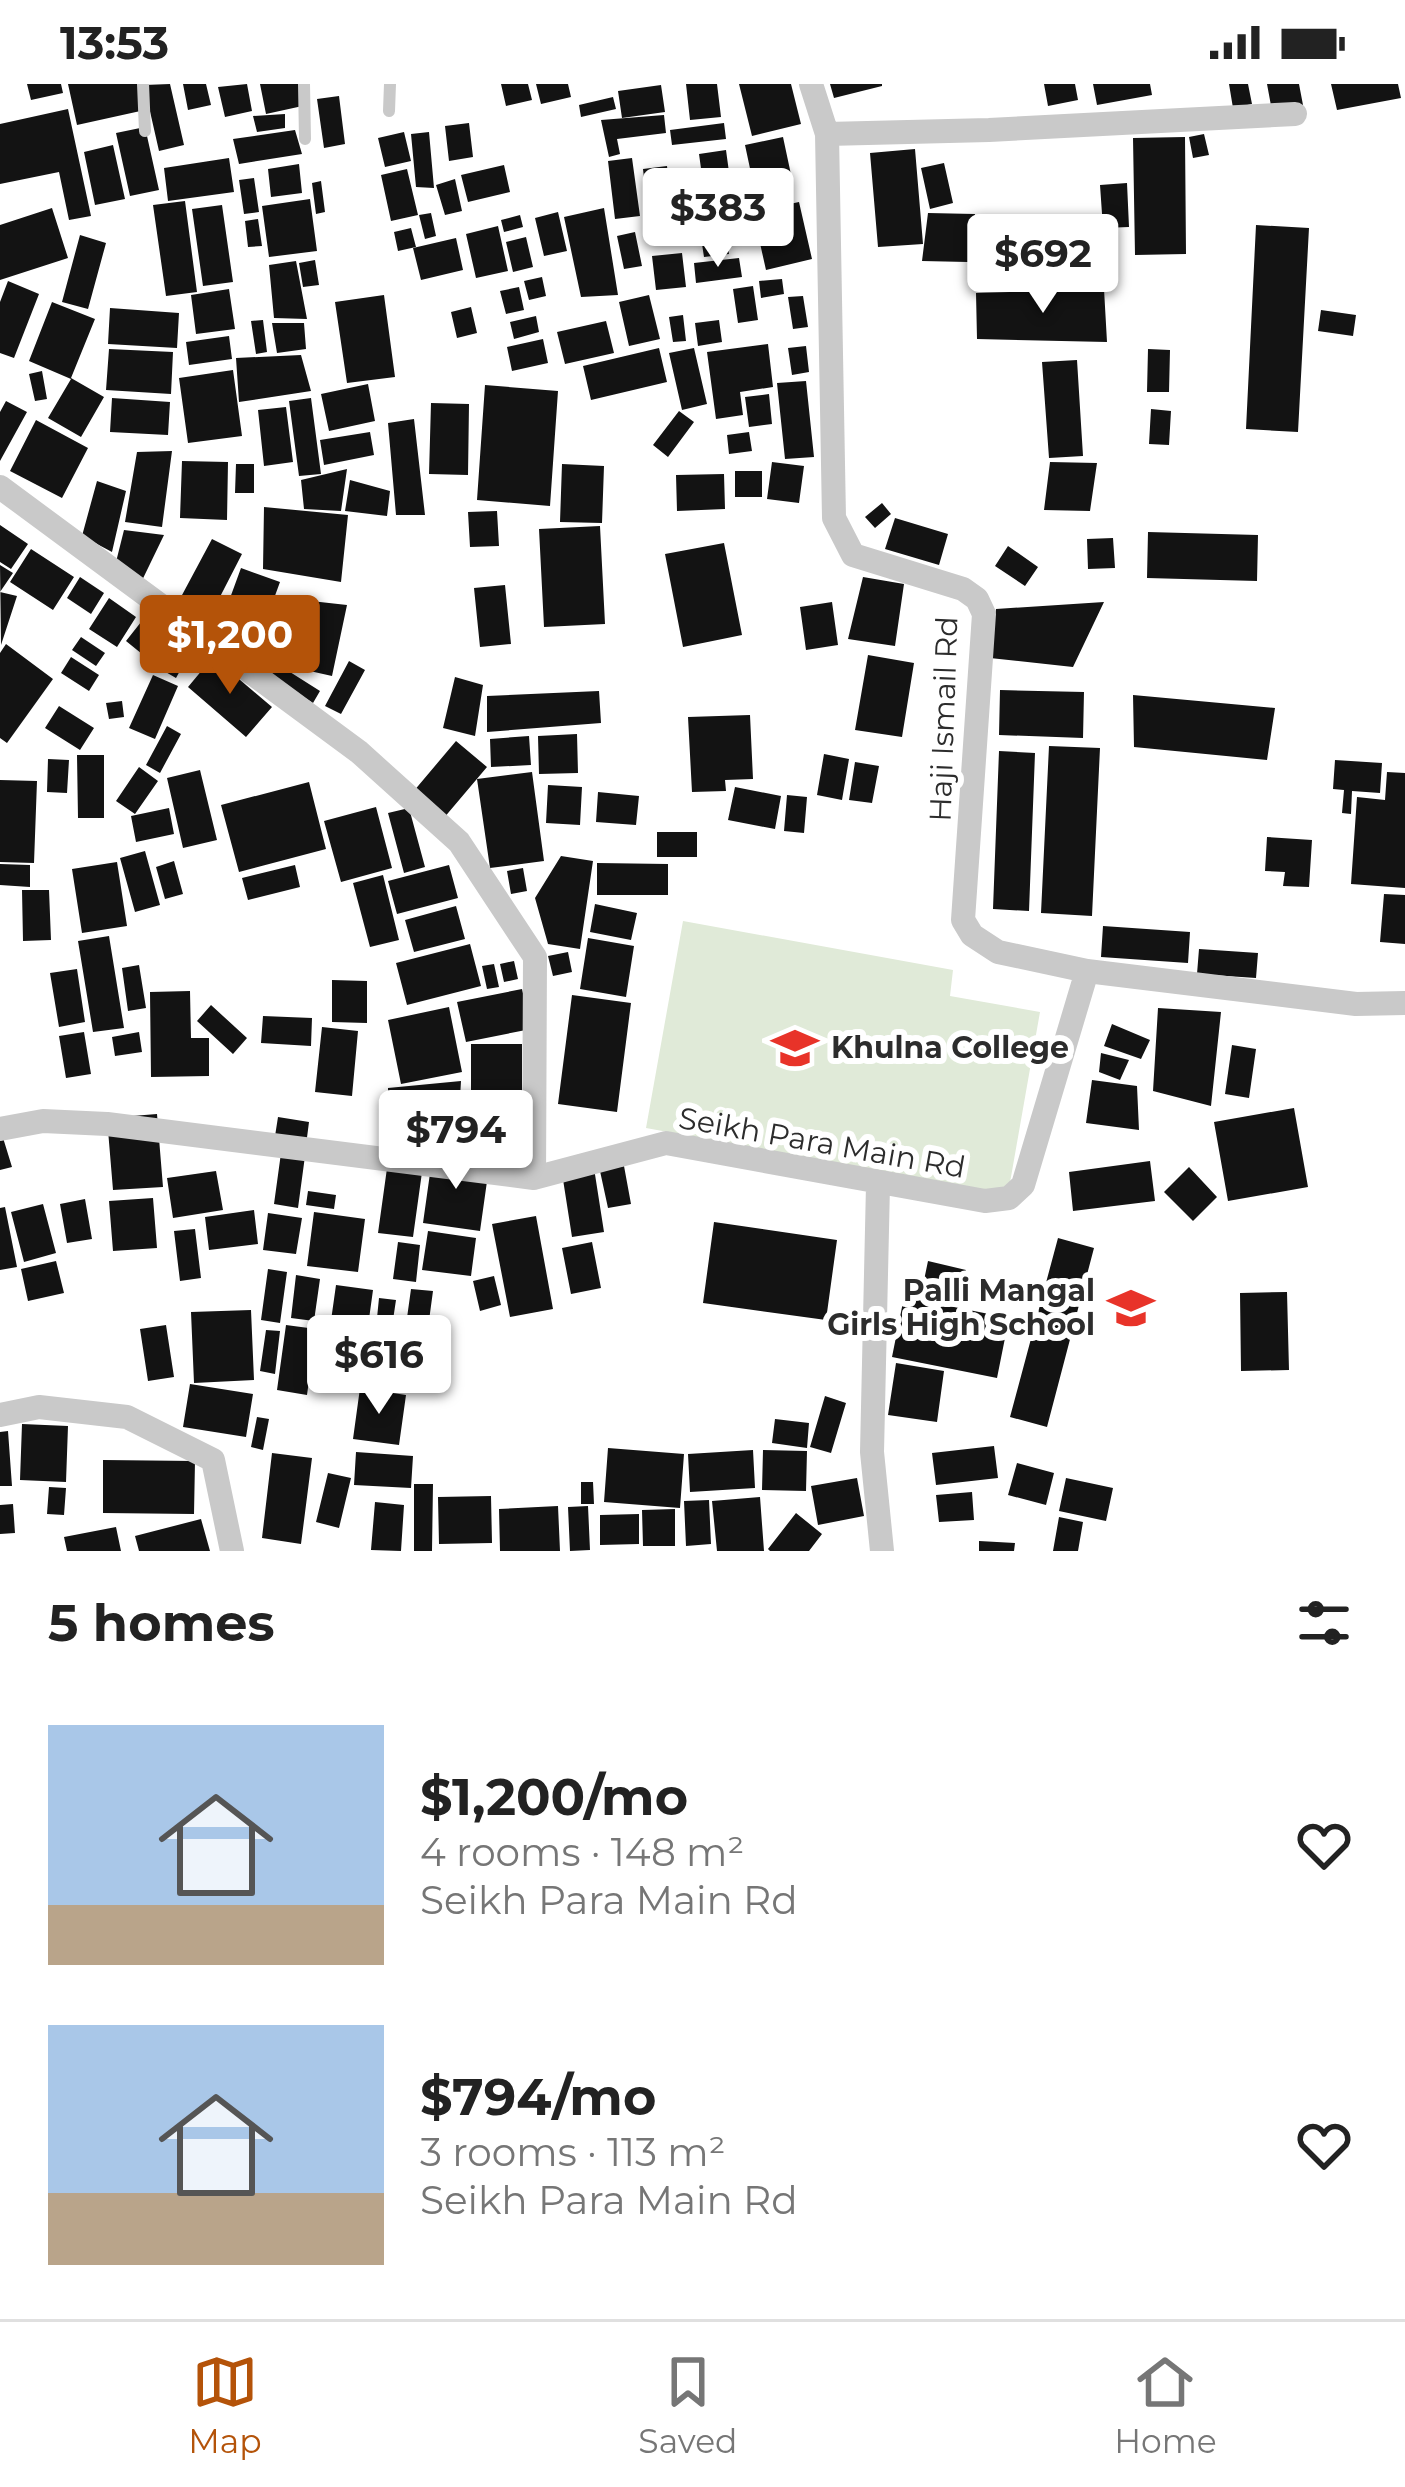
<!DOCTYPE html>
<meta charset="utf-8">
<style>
:root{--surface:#fff;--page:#f6f6f6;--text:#222;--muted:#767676;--line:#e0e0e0;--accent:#b45309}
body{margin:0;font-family:Montserrat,sans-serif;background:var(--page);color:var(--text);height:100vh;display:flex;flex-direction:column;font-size:45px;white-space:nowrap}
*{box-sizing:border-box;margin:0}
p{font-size:39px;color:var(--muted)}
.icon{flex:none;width:66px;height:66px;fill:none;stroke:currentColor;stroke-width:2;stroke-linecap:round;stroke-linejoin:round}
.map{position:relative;height:1467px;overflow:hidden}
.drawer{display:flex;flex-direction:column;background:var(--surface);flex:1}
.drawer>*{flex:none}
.price{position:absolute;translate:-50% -102px;padding:0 27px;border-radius:12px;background:#fff;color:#222;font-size:39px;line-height:78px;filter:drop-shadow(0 3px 6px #0008)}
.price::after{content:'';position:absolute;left:50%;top:72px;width:36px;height:27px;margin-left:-18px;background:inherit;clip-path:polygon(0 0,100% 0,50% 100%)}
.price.selected{background:var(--accent);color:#fff}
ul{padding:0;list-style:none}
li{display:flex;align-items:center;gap:36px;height:300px;padding:0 48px}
li span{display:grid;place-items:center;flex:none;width:336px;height:240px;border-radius:0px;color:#555}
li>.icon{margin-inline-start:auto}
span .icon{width:144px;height:144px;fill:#fffc;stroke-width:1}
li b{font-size:51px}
h2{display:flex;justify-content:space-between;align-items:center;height:144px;padding:0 48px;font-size:51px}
.status{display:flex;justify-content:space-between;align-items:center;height:84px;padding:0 60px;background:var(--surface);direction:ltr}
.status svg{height:33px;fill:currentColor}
.tab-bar{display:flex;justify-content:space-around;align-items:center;height:168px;border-top:3px solid var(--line);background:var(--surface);font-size:33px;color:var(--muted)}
.tab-bar a{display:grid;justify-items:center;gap:6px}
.tab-bar .selected{color:var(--accent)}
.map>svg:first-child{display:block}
</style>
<div class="status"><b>13:53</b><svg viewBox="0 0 49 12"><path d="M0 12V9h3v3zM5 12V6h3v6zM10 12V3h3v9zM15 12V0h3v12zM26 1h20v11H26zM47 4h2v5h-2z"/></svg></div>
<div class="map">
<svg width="1405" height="1467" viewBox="0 0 1405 1467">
<rect width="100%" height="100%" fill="#fff"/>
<path fill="#e0ead8" d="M683 837 953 886 950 912 1040 928 1008 1110 646 1044Z"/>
<path fill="#131313" d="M27 0H61L63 9 31 16Z
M68 0H140L145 26 77 41Z
M170 0 184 61 159 67 144 1Z
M183 0H206L211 21 188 26Z
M247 0 252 27 225 33 218 3Z
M260 0H303L307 21 266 30Z
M501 0H528L532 16 506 22Z
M536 0H568L571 13 541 20Z
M686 0H717L721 33 690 36Z
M739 0H791L801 40 752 52Z
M830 0H882V2L834 14Z
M1044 0H1075L1078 16 1048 22Z
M1093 0H1150L1152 11 1097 21Z
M1229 0H1248L1252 20 1233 24Z
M1267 0H1299L1303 21 1272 27Z
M1331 0H1398L1401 14 1337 26Z
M661 1 665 28 622 34 618 7Z
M339 12 345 60 324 64 317 15Z
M613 13 616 25 581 33 579 21Z
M68 25 91 132 69 136 59 88 0 100V40Z
M285 30V44L257 48 253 32Z
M664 31 666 49 617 55 620 70 609 73 601 36Z
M469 39 473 73 449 77 445 42Z
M724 39 726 55 672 61 670 46Z
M145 43 159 106 130 112 116 49Z
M295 46 302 70 239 80 233 55Z
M404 48 411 77 385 83 378 54Z
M429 48 434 104 416 103 411 50Z
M1204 50 1209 71 1193 74 1189 53Z
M783 53 793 100 755 108 745 61Z
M1185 53 1186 170 1135 171 1133 54Z
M113 61 125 115 95 121 84 68Z
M915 65 923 160 878 163 870 69Z
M726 66 731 103 704 106 699 70Z
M229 74 234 108 168 117 164 84Z
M632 74 640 132 615 135 608 77Z
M944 79 953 119 930 125 921 84Z
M299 80 302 109 271 113 268 85Z
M504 81 510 108 468 118 461 91Z
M667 82 670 109 646 112 643 85Z
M407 85 418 131 391 137 381 91Z
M254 94 259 128 244 130 239 96Z
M455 95 462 127 445 131 436 101Z
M321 97 325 128 316 130 312 99Z
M1127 99 1129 143 1103 144 1100 101Z
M718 113 722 144 700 146 696 116Z
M310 115 317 167 269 173 262 122Z
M185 117 197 208 166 212 153 121Z
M686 118 691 157 656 162 651 123Z
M799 118 812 175 766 186 753 128Z
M222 121 233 198 203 202 192 125Z
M52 124 68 174 0 196V141Z
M604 124 618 211 581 213 564 133Z
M558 128 567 167 544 172 535 134Z
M431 129 436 152 425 155 419 131Z
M928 129 975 130 968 178 922 177Z
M520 131 523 143 504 148 501 136Z
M258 135 262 162 248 163 245 137Z
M1256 141 1309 144 1298 348 1246 345Z
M498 142 508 187 476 194 466 150Z
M411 144 416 163 398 167 394 148Z
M1036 147 1041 179 1028 182 1023 149Z
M635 148 642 182 624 185 617 152Z
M80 151 106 159 88 225 62 218Z
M526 153 533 183 513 188 506 158Z
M456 154 463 186 421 196 413 164Z
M727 157 729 170 704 173 702 160Z
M682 169 686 203 656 206 652 172Z
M739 174 742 193 696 199 694 179Z
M315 176 319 201 303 203 299 179Z
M296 177 307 235 274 234 269 181Z
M542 193 546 212 529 216 524 197Z
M782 195 784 210 761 214 759 197Z
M8 197 39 210 14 274 0 269V218Z
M753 202 758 236 738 239 733 205Z
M519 203 524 226 506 230 500 207Z
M229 205 235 245 196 250 191 211Z
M1104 205 1107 258 977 255 976 209Z
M384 211 395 293 347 299 335 218Z
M649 211 660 255 629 262 619 218Z
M803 212 808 243 793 245 788 213Z
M52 218 95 235 71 294 104 313 81 353 48 334 71 295 29 277Z
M471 223 477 249 457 254 451 228Z
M110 224 179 229 177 264 108 260Z
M1321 226 1356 231 1353 252 1318 247Z
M683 231 686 257 673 258 669 233Z
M536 232 539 248 514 255 510 238Z
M263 236 267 268 256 270 251 237Z
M719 236 722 258 698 262 695 239Z
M606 237 614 269 565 280 557 248Z
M272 239H304L306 265 277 269Z
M229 252 232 275 189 281 186 258Z
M543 255 548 279 512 287 507 263Z
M768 260 773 303 740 308 743 331 716 335 707 268Z
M806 262 809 288 792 291 788 264Z
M659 264 667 298 591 316 583 282Z
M694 264 707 320 682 326 669 269Z
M109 265 173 268 171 310 106 306Z
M1148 265 1170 266 1169 308H1147Z
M301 271 311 307 239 318 236 274Z
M1077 276 1083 372 1049 374 1042 278Z
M233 286 242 352 188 359 179 294Z
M42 287 47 315 35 317 29 290Z
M806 297 814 373 785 375 777 299Z
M368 300 375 337 329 347 321 310Z
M485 301 558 307 550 422 477 416Z
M769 310 772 340 749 343 745 313Z
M112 314 170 318 168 351 110 348Z
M311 314 321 390 299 392 289 317Z
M6 317 27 328 0 377V328Z
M431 319 469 320 468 391 429 390Z
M286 323 293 378 264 382 258 326Z
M1151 325 1171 327 1169 361 1149 360Z
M679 327 694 338 668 373 653 361Z
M414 335 425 431H396L388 339Z
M36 336 88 364 62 414 10 387Z
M370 348 374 371 324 381 320 356Z
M749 348 752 367 729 370 727 351Z
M172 367 162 443 125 438 137 368Z
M182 377 228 378 227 436 180 434Z
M772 378 804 382 799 419 767 415Z
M1050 378 1097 379 1090 427 1044 426Z
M236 380H254V409H235Z
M562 380 604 382 602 439 560 438Z
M347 385 341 427 304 425 301 396Z
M735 387H762V413H735Z
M724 390 725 425 677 427 676 391Z
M350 396 390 407 387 432 345 427Z
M97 397 126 407 112 468 82 452Z
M882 419 891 430 875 444 865 433Z
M264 423 348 431 341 498 263 485Z
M497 427 499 462 470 463 468 428Z
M895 434 948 450 939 481 885 465Z
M0 441 28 460 11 485 0 478Z
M600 442 605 540 544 543 539 445Z
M124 446 164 451 134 513 112 494Z
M1148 448 1258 451 1257 497 1147 494Z
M1113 454 1115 484 1088 485 1087 455Z
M212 455 242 470 205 542 174 526Z
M724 459 742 551 683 563 665 470Z
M1008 462 1038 483 1025 502 995 482Z
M31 465 74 493 53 526 10 498Z
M0 481 13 489 0 508 17 512 1 561Z
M241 484 280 498 261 550 222 536Z
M80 493 104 509 91 530 67 514Z
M863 493 904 500 895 562 848 555Z
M505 501 511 560 480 563 474 504Z
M109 514 136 533 117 563 89 545Z
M284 514 347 521 332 592 292 583Z
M832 518 838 561 806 566 800 523Z
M1104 518 1073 583 990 574 996 525Z
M145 533 166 551 147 574 126 557Z
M81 553 105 569 96 582 72 566Z
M173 554 192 565 176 594 157 583Z
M6 560 53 595 7 659 0 654V569Z
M868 571 914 579 902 653 855 646Z
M71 573 99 591 89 607 61 589Z
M213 573 272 623 246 653 188 603Z
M271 576 320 607 313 619 264 588Z
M349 577 365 586 341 630 325 622Z
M153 591 178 602 155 655 129 644Z
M455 593 483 601 475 652 443 644Z
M1000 606 1084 608 1083 654 999 651Z
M599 607 601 639 487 648V612Z
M1133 611 1275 624 1267 676 1134 663Z
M122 617 124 633 109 635 106 619Z
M59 622 94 644 80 666 45 644Z
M750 631 753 695 725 696 726 707 692 708 688 633Z
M167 642 181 650 160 689 146 681Z
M577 650 578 689 539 690 538 652Z
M529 652 531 681 491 683 490 655Z
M456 657 487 683 443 735 413 708Z
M1049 662 1100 664 1092 832 1041 829Z
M999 667 1035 669 1029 827 993 825Z
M824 670 849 675 842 716 817 711Z
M77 671H104V734H78Z
M48 675 69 676 67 709 47 708Z
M1335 676 1382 679 1380 709 1352 707 1351 730 1342 729 1344 706 1333 705Z
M855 678 879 682 872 719 849 716Z
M139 683 158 697 135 730 116 717Z
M200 686 217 756 183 764 167 694Z
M532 688 544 777 490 784 477 695Z
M1387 688 1405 689V804L1351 800 1357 713 1385 716Z
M0 696 37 697 34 779 0 778Z
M309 698 326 765 239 788 221 721Z
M548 701 582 703 580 741 546 739Z
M735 703 781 712 775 745 728 736Z
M598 708 639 712 636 741 596 738Z
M787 711 807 713 804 749 784 747Z
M376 723 392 784 341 798 324 737Z
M169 724 174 750 136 758 131 732Z
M409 724 425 783 404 789 388 729Z
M657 748H697V773H657Z
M1267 753 1312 756 1309 803 1283 802 1285 788 1265 787Z
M145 767 160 821 135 828 120 774Z
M561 772 593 777 580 865 548 860 535 814Z
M174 777 183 810 165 815 156 783Z
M117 778 127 842 82 849 72 785Z
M597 779 668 780V811H597Z
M0 780 30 781V803L0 801Z
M295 781 300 803 248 816 242 794Z
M449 781 458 814 397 830 388 797Z
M523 784 527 807 511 810 507 787Z
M383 791 399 856 370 863 353 799Z
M22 806H49L51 856 23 857Z
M1384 810 1405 811V860L1380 858Z
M595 820 637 829 631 856 590 848Z
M456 822 465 855 414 868 405 836Z
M1103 842 1190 848 1188 879 1101 873Z
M109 852 124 944 93 948 78 857Z
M588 854 634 862 626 913 580 905Z
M470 860 481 902 407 921 396 879Z
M1199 865 1258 869 1256 894 1197 890Z
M568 868 572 888 553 892 548 872Z
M514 877 518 895 504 898 500 880Z
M494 880 499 903 487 905 482 882Z
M139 881 146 924 128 927 122 884Z
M77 885 85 938 59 943 50 889Z
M332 896 367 897V939L332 938Z
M522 905 531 945 466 958 457 918Z
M190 907 191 954H209V992L151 993 150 908Z
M572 911 631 919 617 1028 558 1020Z
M211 921 247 954 233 970 197 937Z
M449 923 462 988 401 1000 388 936Z
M1158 924 1221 928 1211 1022 1153 1007Z
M263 932 312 934 311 962 261 959Z
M1112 940 1150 956 1141 975 1104 962Z
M322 943 358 947 352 1012 315 1008Z
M84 948 91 990 66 994 59 952Z
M139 948 142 968 115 972 112 953Z
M471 960H522V1024H471Z
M1232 961 1256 965 1249 1014 1225 1010Z
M1101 969 1129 976 1120 996 1099 988Z
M1092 996 1137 1002 1139 1046 1086 1039Z
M461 997 458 1048 388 1044V1004Z
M1294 1024 1308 1103 1228 1117 1214 1038Z
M157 1030 163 1103 113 1106 107 1034Z
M278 1033 309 1038 305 1069 273 1065Z
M0 1044 12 1083 0 1086Z
M433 1068 490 1076 480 1147 423 1139Z
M281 1069 305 1072 298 1124 274 1120Z
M388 1077 423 1081 413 1153 378 1149Z
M1150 1077 1155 1117 1073 1127 1069 1088Z
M624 1082 631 1120 608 1124 600 1087Z
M1189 1083 1217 1113 1193 1137 1164 1108Z
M594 1084 604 1148 572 1153 562 1089Z
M216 1087 223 1126 173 1134 167 1094Z
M308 1107 336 1111 334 1125 306 1121Z
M153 1114 157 1164 113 1167 109 1117Z
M85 1115 92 1155 67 1159 60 1120Z
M43 1120 56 1169 24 1178 11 1128Z
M5 1123 17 1183 0 1186V1124Z
M254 1126 258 1160 209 1166 205 1133Z
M314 1128 365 1135 358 1188 307 1182Z
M268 1129 302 1134 296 1170 263 1166Z
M536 1132 553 1225 510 1233 492 1140Z
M714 1138 837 1156 826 1236 703 1219Z
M195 1145 201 1194 180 1197 174 1147Z
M428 1147 476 1154 471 1192 422 1186Z
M1058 1154 1094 1164 1047 1343 1010 1333Z
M398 1158 420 1161 416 1198 393 1195Z
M592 1158 601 1204 571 1210 562 1164Z
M56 1177 64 1209 28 1217 21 1185Z
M928 1177 966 1186 960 1214 922 1206Z
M268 1185 287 1188 280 1239 261 1236Z
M296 1191 320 1195 314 1237 291 1234Z
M494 1192 501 1221 480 1227 473 1197Z
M336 1201 373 1206 365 1264 328 1258Z
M411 1205 433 1207 428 1244 406 1241Z
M1287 1208 1289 1286 1241 1287 1240 1209Z
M904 1213 1009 1234 997 1294 892 1273Z
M379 1214 396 1216 393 1236 377 1234Z
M251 1226 254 1296 194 1299 191 1228Z
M166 1241 174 1293 148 1297 140 1245Z
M286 1241 316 1245 307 1311 277 1306Z
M266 1246 280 1247 275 1290 260 1287Z
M379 1247 409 1251 405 1280 375 1275Z
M896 1279 944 1287 937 1338 888 1331Z
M190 1300 253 1310 246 1353 183 1343Z
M360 1304 406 1311 399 1361 353 1355Z
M825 1312 846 1319 831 1369 810 1363Z
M257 1333 269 1335 263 1366 251 1363Z
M775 1335 809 1339 807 1364 772 1359Z
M22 1340 68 1342 66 1398 20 1396Z
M8 1347 12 1402H0V1348Z
M994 1362 998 1394 936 1401 932 1369Z
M608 1364 684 1370 680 1424 604 1418Z
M753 1366 755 1404 690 1408 688 1370Z
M763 1366 807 1367 806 1407 762 1406Z
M356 1368 413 1372 411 1404 354 1401Z
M272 1369 312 1374 301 1460 262 1454Z
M103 1376 195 1377 194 1430 103 1429Z
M1017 1379 1054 1389 1046 1421 1008 1411Z
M328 1389 351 1394 339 1444 316 1438Z
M857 1394 864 1432 818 1441 811 1402Z
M1066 1394 1113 1404 1106 1437 1059 1427Z
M581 1398H593L594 1420H581Z
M414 1400H433L432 1467H414Z
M49 1403 66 1404 64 1431 47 1430Z
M972 1408 974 1436 939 1438 936 1411Z
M491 1412 492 1459 439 1460 438 1413Z
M760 1413 764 1467H717L712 1417Z
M709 1416 711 1460 686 1462 684 1417Z
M375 1418 404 1421 401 1467 371 1466Z
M13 1420 15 1449 0 1450V1421Z
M558 1422 560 1467H500L499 1425Z
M588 1422 590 1466 570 1467 568 1423Z
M675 1425V1462H643L642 1426Z
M796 1429 822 1450 809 1467H770L768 1465Z
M639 1430V1460L600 1461V1431Z
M1059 1433 1083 1438 1078 1467H1053Z
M201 1435 210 1467H139L135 1452Z
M116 1443 121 1467H67L64 1453Z
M979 1457 1015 1459 1014 1467H979Z"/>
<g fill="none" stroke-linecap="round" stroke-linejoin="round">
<path stroke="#c9c9c9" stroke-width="12" d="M143 0 145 47
M304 0 305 55
M389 27 390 0"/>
<path stroke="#c9c9c9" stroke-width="24" d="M811 0 827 50 834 434 853 471 963 505 977 515 984 530 963 836 972 851 998 868 1087 887 1356 920 1405 919
M827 50 989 46 1295 30
M0 403 359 668 459 758 535 873 534 1094
M0 1045 43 1037 107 1040 534 1094 666 1059 985 1117 1009 1114 1023 1101 1087 887
M878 1101 872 1368 882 1467
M0 1331 39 1323 127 1333 213 1376 232 1467"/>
</g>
<defs>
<symbol id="university-bare" viewBox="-9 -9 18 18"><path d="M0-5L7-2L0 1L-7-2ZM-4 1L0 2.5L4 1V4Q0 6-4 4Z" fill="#e83329" stroke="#fff" stroke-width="2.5" paint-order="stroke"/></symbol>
<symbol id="school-bare" viewBox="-9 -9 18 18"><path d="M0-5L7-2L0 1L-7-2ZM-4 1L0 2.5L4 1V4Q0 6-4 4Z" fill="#e83329" stroke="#fff" stroke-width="2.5" paint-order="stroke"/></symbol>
</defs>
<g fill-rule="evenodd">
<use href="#university-bare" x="762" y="931" width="66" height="66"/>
<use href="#school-bare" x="1098" y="1191" width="66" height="66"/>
</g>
<g text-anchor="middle" stroke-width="12" stroke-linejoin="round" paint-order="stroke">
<g font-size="30" fill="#2c2c2c" stroke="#fff">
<text transform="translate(944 635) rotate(-88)" y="10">Haji Ismail Rd</text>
<text transform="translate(822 1059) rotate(10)" y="10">Seikh Para Main Rd</text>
</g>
<g font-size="30" font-weight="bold" fill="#2c2c2c" stroke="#fff" text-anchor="start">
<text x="831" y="974">Khulna College</text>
<text x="1095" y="1217" text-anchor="end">Palli Mangal<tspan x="1095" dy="34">Girls High School</tspan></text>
</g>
</g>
</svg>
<b class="price" style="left:718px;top:186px">$383</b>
<b class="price" style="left:1043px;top:232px">$692</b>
<b class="price selected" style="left:230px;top:613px">$1,200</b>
<b class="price" style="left:456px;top:1108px">$794</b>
<b class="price" style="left:379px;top:1333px">$616</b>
</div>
<section class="drawer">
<h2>5 homes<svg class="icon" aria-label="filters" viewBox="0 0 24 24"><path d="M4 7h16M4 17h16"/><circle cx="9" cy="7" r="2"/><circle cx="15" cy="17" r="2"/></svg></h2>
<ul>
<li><span style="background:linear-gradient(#a9c7e8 75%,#b9a48a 0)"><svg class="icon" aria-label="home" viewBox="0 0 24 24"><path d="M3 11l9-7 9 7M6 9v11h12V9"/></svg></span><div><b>$1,200/mo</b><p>4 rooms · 148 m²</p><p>Seikh Para Main Rd</p></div><svg class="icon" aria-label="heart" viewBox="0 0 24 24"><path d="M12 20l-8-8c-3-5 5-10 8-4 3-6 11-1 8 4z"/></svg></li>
<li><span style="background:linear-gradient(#a9c7e8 70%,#b9a48a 0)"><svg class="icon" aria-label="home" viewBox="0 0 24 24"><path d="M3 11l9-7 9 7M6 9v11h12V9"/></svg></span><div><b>$794/mo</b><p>3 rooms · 113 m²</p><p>Seikh Para Main Rd</p></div><svg class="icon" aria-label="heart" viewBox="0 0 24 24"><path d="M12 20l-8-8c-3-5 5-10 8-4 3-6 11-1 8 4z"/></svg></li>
</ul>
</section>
<nav class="tab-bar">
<a class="selected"><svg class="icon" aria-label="map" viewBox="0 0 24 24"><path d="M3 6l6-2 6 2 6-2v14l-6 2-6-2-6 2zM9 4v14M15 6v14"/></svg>Map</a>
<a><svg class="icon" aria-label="saved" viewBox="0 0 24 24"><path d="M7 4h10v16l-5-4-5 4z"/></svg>Saved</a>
<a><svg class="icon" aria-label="home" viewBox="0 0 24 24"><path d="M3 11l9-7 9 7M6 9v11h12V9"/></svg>Home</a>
</nav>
